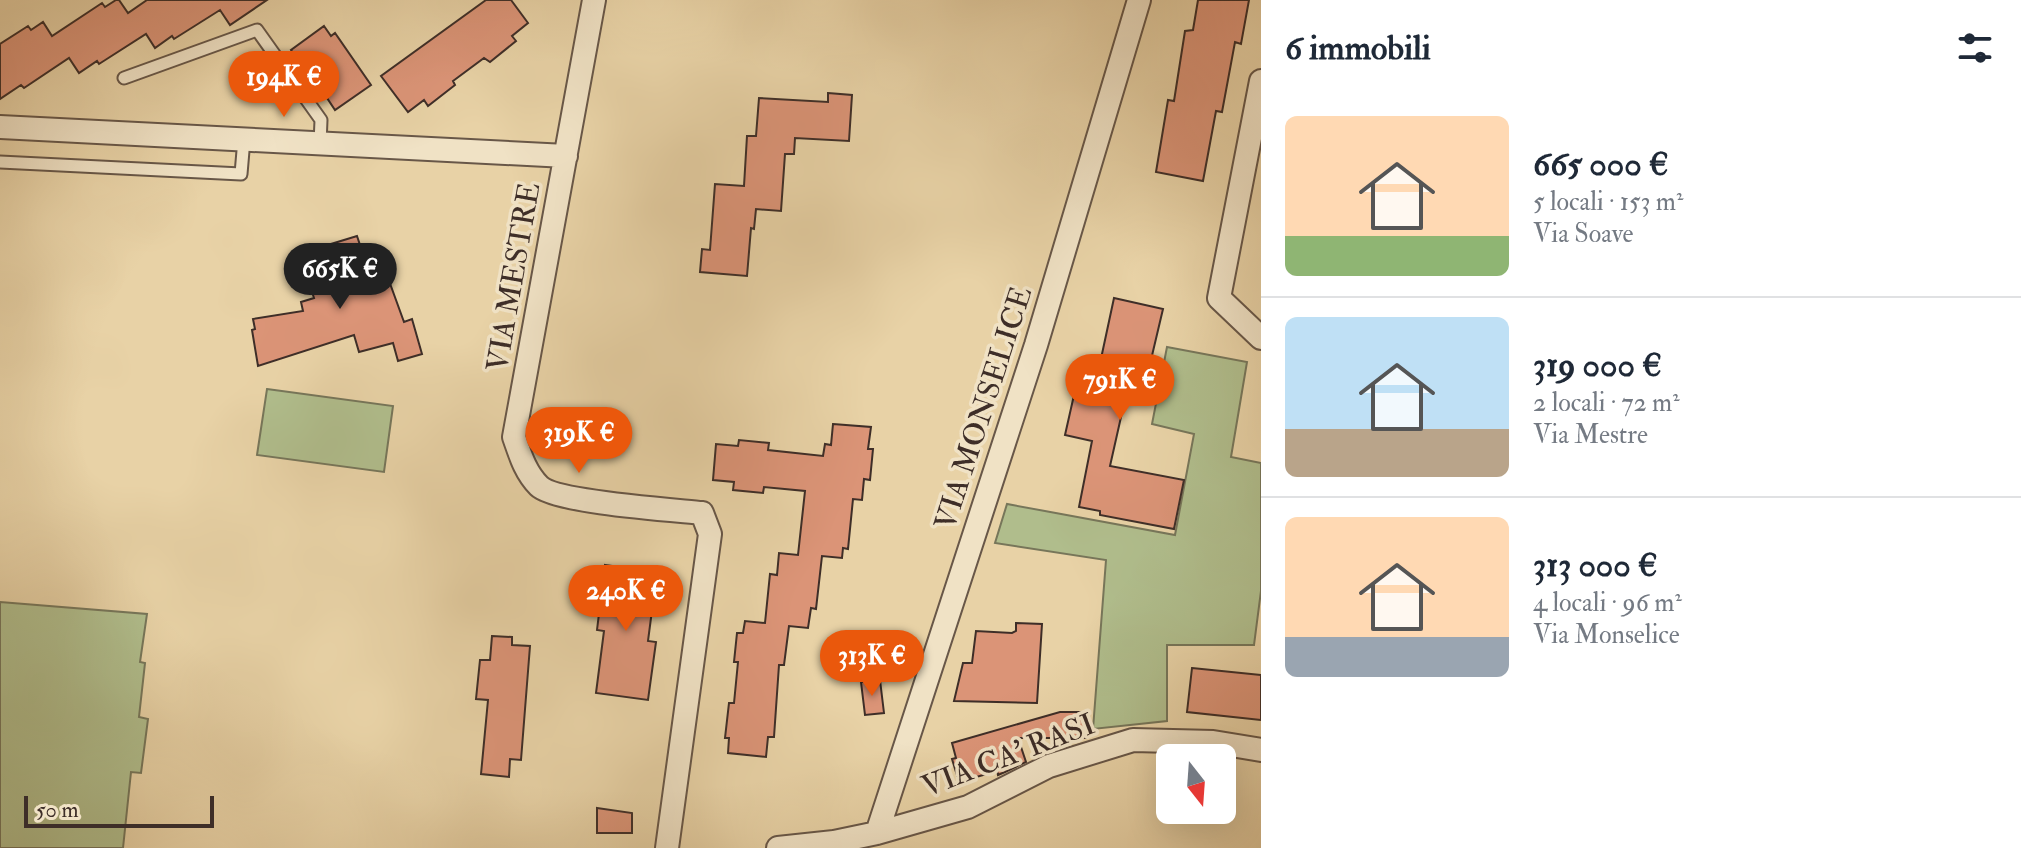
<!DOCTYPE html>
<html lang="it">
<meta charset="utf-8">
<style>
:root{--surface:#fff;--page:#f6f6f7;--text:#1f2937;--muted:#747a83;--line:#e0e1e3;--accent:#ea580c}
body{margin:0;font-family:"IM FELL Double Pica",serif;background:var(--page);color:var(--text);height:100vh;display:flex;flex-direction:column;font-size:30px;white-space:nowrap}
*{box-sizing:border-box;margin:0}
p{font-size:26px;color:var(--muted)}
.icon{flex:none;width:44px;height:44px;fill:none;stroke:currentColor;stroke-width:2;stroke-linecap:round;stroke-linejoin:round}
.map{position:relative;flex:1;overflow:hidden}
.panel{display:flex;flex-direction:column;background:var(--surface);width:760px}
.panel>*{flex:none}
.needle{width:52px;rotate:163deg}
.tools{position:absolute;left:1156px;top:744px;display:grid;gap:16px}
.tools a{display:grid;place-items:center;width:80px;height:80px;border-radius:12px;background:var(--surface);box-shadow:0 8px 32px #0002;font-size:40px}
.scale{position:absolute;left:24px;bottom:20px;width:190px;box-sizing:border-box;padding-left:8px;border:4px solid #3e2e28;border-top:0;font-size:22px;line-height:28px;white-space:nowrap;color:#3e2e28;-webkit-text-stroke:6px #f0e2c5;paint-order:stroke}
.price{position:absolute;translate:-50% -68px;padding:0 18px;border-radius:28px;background:var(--accent);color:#fff;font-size:26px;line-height:52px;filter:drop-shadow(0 2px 4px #0008)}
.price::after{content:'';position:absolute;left:50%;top:48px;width:24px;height:18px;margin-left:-12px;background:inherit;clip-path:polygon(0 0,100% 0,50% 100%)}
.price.on{background:#222;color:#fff}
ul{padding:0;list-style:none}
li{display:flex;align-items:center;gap:24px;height:200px;padding:0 24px}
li+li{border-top:2px solid var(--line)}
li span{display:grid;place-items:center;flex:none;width:224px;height:160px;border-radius:12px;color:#555}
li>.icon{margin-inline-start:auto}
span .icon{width:96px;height:96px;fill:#fffc;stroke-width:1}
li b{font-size:34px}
h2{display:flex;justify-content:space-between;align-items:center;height:96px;padding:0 24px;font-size:34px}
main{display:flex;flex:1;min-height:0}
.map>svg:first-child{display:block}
</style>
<main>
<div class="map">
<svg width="1261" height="848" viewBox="0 0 1261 848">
<rect width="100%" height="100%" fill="#e8d2a6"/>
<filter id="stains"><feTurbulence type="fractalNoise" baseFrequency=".0025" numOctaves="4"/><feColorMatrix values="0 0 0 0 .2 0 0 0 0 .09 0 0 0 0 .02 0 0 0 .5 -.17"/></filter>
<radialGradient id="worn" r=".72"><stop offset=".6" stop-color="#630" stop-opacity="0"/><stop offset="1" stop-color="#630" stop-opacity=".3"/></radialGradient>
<path fill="#b0bd8c" stroke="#77765a" stroke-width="2" d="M1167 347 1247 362 1231 457 1261 463V591L1254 645H1167V721L1093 729 1106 560 995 543 1007 504 1175 535 1194 434 1152 424Z
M267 389 393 406 384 472 257 455Z
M0 602 147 614 140 662 145 663 139 717 148 719 141 773 131 772 123 848H0Z"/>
<path fill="#db9477" stroke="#3e2e28" stroke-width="2" d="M116 0H119L128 13 147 0H267L230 25 220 10 174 39 172 36 155 48 146 34 99 64 97 61 79 73 69 58 24 88 21 85 0 99V44L28 26 31 30 43 22 52 36 102 3 105 7Z
M486 0H511L528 23 512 36 516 41 490 62 484 58 453 81 455 85 428 106 424 100 408 112 381 76Z
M1198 0H1249L1241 44 1235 42 1222 112 1216 111 1203 181 1156 172 1168 100 1174 101 1185 31 1193 30Z
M324 26 331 36 335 33 371 85 335 110 323 92 317 96 299 70 303 67 291 50Z
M828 93 852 95 849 141 795 138 794 154H785L781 211 756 209 754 229 751 228 747 276 700 272 702 249 710 250 715 184 744 186 747 136H756L759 98 828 102Z
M357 236 365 260 380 256 404 322 412 319 422 354 398 361 393 343 359 352 354 335 258 366 252 330 255 329 253 319 303 311 301 302 314 298 305 270 336 260 331 244Z
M1114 298 1163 309 1146 381 1130 377 1110 466 1184 480 1174 529 1100 515V511L1079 507 1092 441 1065 435 1081 364 1099 368Z
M833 424 871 427 868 449H873L870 480 864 479 862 500 853 499 848 549 843 548 842 558 822 556 816 609 811 608 808 628 789 626 784 665H779L774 737H768L766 757 728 753 729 738H725L729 703H734L738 662H734L737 633H743L745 621 765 623 770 574 777 575 779 553 798 555 805 491 764 487 763 493 733 490 734 482 713 480 716 444 738 446 739 440 769 443 768 450 823 456 825 444 831 445Z
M605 565 657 572 648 641 656 642 648 700 596 693 604 631 597 630Z
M1016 623 1042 624 1037 703 954 701 963 663H972L976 631 1012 633 1016 631Z
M492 636 512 637V645L530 646 521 760 510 759 509 777 481 774 488 700 476 699 480 660H490Z
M1192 668 1261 675V720L1187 712Z
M880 680 884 713 865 715 861 682Z
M1060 712H1086V738H1018L1026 762 1005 772 998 775 997 771 959 782 952 759 956 758 952 743Z
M597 808 632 813V833H597Z"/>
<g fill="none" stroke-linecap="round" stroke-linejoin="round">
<defs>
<path id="lane" d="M124 78 257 30 321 120 320 144
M0 162 241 174 244 139"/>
<path id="street" d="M594 0 514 437C520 454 525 472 539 486 555 502 673 510 702 513L710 534 667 848
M1261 81 1219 298 1261 338
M0 127 566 156
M877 833 1036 345 1139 0
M778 848 834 842 877 833 968 807 1049 766 1133 740 1213 742 1261 750"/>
</defs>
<use href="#lane" stroke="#685748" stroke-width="15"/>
<use href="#street" stroke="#685748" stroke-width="26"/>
<use href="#lane" stroke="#f0e2c5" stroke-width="11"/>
<use href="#street" stroke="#f0e2c5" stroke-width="22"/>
</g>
<g text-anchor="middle" stroke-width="7" stroke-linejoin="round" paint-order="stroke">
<g font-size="30" fill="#3e2e28" stroke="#f0e2c5">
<text transform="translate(513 277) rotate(-80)" y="10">VIA MESTRE</text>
<text transform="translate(983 408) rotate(-72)" y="10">VIA MONSELICE</text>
<text transform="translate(1008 755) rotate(-21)" y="10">VIA CA' RASI</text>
</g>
</g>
<rect width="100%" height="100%" filter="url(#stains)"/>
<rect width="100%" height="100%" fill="url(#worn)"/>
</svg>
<div class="tools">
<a><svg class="needle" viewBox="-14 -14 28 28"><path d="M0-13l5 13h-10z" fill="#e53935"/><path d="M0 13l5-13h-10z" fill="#747a83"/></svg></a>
</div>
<div class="scale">50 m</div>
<b class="price" style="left:284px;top:119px">194K €</b>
<b class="price on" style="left:340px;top:311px">665K €</b>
<b class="price" style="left:1120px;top:422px">791K €</b>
<b class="price" style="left:579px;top:475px">319K €</b>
<b class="price" style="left:626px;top:633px">240K €</b>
<b class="price" style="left:872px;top:698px">313K €</b>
</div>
<section class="panel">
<h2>6 immobili<svg class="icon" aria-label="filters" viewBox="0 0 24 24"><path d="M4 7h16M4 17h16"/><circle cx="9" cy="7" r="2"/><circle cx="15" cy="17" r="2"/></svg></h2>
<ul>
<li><span style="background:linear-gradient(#ffd9b3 75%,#8fb573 0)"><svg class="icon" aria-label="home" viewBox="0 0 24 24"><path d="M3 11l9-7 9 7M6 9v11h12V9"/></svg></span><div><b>665 000 €</b><p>5 locali · 153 m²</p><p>Via Soave</p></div></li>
<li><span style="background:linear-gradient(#bfe0f5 70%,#b9a48a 0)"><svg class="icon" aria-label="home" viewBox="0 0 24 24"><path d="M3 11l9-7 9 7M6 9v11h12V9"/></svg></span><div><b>319 000 €</b><p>2 locali · 72 m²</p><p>Via Mestre</p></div></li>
<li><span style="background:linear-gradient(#ffd9b3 75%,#9aa5b1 0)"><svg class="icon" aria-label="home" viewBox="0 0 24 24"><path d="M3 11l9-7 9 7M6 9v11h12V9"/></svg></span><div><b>313 000 €</b><p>4 locali · 96 m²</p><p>Via Monselice</p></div></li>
</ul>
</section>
</main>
